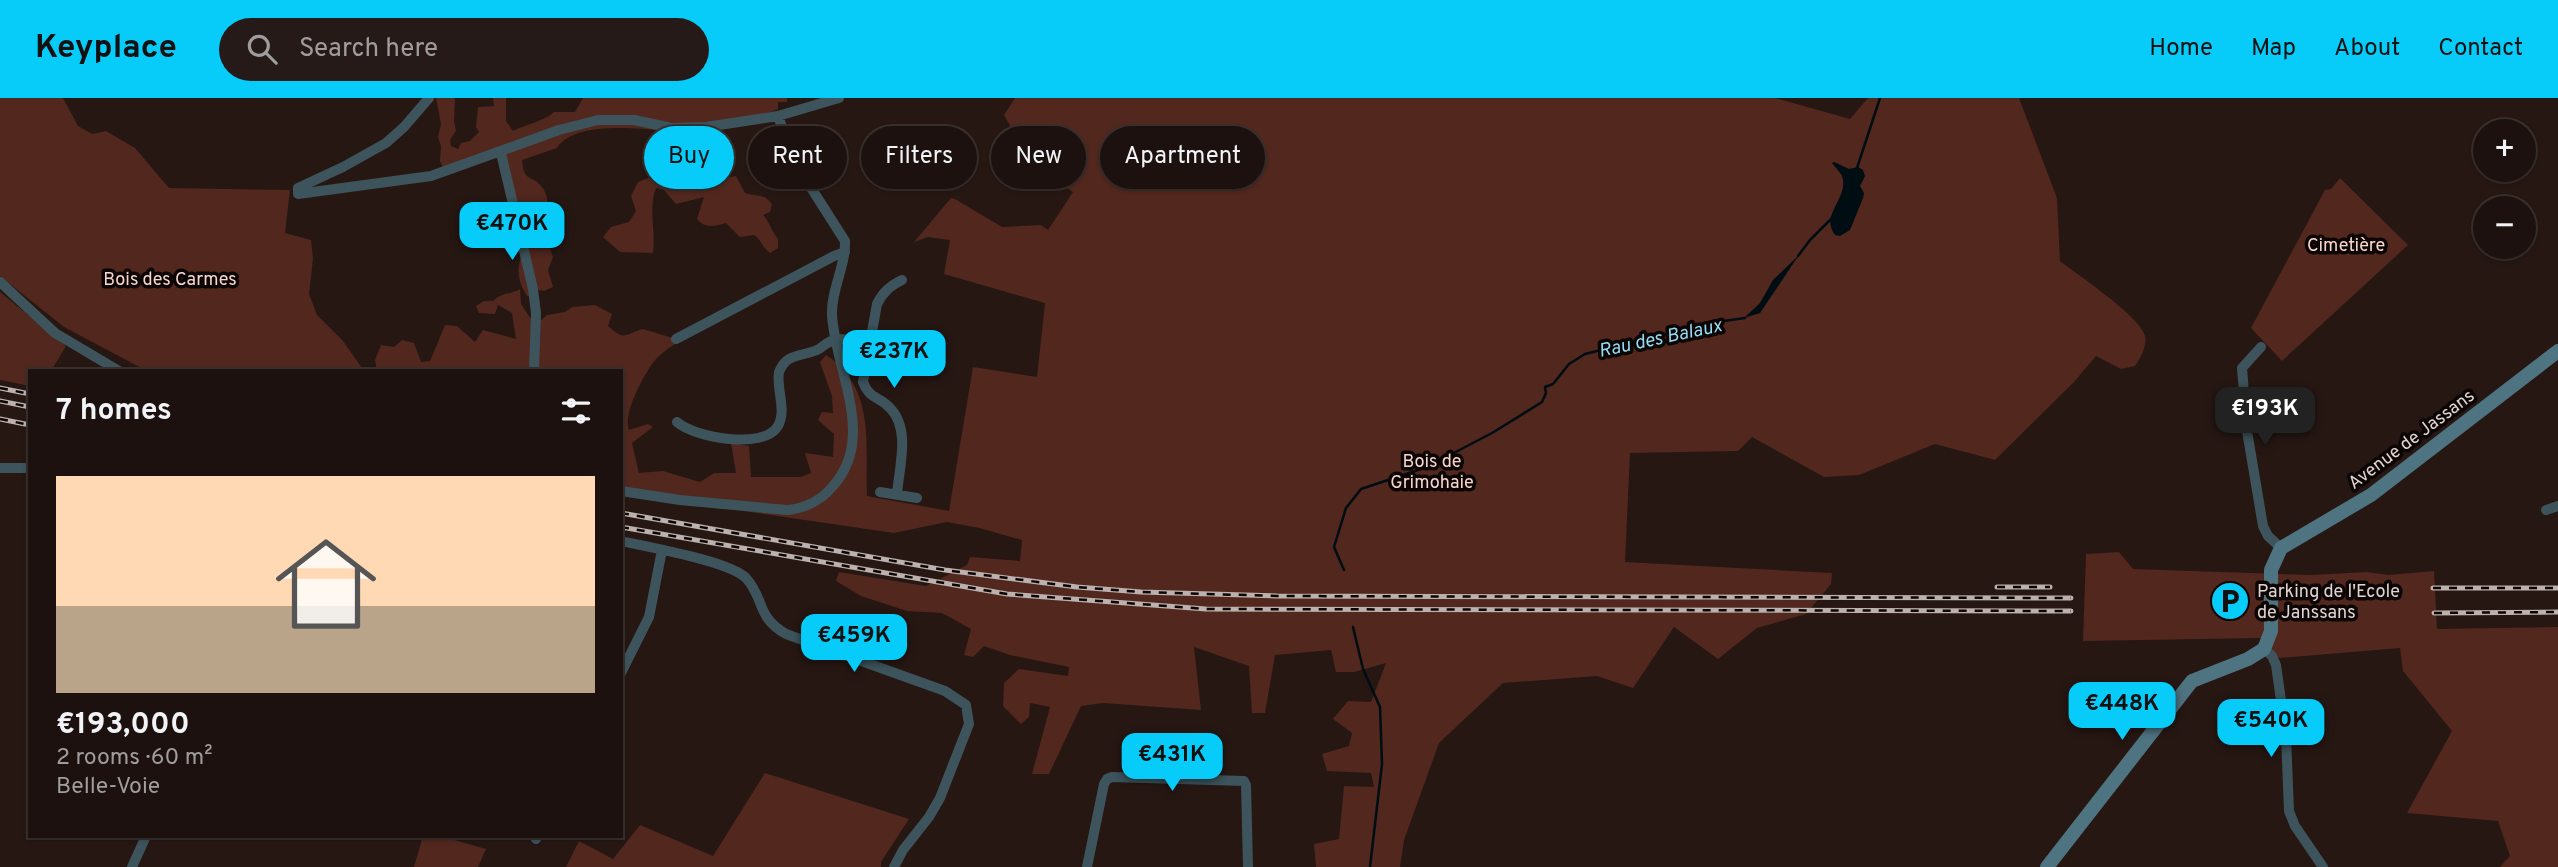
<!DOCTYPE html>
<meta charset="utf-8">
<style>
:root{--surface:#1c110e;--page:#251a17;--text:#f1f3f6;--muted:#a09d9e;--line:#3a312e;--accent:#07cbf9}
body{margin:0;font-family:Overpass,sans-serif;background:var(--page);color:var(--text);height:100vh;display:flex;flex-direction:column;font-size:26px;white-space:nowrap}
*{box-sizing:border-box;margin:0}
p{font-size:23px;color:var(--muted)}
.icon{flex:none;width:38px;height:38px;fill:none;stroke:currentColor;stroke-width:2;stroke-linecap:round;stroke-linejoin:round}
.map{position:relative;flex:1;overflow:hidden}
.side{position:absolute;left:28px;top:271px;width:595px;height:469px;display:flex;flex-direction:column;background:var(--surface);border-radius:0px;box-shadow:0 2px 5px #0004,0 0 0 2px var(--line)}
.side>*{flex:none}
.hud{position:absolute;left:644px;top:28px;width:665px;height:63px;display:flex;gap:14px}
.buttons{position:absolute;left:2473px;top:21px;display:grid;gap:14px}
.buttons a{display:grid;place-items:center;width:63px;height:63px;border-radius:50%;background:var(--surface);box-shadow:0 2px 5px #0004,0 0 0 2px var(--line);font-size:35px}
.price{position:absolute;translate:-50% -60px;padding:0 16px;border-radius:14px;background:var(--accent);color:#111;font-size:23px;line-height:46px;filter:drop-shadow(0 2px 4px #0008)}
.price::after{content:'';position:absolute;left:50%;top:42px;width:21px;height:16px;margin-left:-10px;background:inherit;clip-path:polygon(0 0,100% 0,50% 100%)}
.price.current{background:#222;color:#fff}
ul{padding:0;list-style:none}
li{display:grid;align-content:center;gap:14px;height:371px;padding:0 28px}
li span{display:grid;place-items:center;height:217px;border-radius:0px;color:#555}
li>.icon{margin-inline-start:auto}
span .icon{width:126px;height:126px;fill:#fffc;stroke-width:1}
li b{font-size:30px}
h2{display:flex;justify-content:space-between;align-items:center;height:84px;padding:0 28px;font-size:30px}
.chip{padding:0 24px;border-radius:32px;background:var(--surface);box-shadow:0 2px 5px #0004,0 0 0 2px var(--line);font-size:24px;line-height:63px}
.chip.current{background:var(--accent);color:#111}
header{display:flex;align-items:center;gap:42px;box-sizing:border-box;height:98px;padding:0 35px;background:var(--accent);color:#111}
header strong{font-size:33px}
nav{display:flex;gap:38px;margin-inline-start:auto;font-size:24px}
.search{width:490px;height:63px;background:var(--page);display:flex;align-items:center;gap:18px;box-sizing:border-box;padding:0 24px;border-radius:38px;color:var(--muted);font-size:26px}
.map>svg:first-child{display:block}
</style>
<header>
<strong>Keyplace</strong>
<div class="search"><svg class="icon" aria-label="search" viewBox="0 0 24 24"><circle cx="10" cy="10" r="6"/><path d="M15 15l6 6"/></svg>Search here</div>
<nav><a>Home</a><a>Map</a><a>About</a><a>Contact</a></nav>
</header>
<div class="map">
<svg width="2558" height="769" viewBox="0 0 2558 769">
<rect width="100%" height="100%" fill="#261713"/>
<path fill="#51271e" d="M0 0H63L78 28 92 36 106 33 135 50 169 90 290 92 285 135 311 142 313 161 309 196 317 217 343 243 364 273H147L64 229 0 178Z
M436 0H455L454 23 456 33 450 42 451 48 458 51 461 45 470 43 479 34 476 29 478 9 494 8 493 0H506V23L513 33C527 26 542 24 554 14H575L583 0H787V4H778V11L769 15 711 30 726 69 721 75 727 80 736 78 745 95C757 99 764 95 772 106L770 114 763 117C768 121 772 134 778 141V150L770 155C762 150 762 142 754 137L740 139 726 125C715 128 705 131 697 121L704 99 676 106 664 92 656 90C648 110 656 133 653 155L620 154 603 139 611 129 629 124 636 113 631 98 638 84 654 78 672 90 685 85 659 32C632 30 573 24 557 50L522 62C523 67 523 74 527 78 529 80 535 82 537 84 550 94 551 114 541 125L553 159 548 172 553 189 544 193 533 191 528 199C518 186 516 171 522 156L501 55 445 74 440 63 441 48 438 39 441 26Z
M1015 0H1775L1850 21 1868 0H2019L2057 100 2060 163C2078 177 2141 219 2145 238 2147 248 2141 260 2135 268L2121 271 2096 258 2074 284 1995 362 1935 346 1859 377 1824 379 1752 339 1738 353 1630 355 1625 464 1832 475 1831 486 1806 516 1757 530 1718 561 1674 529 1633 590 1597 578 1503 585 1439 645 1404 742 1400 769H1316L1314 746 1339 741 1344 688 1374 689 1371 675 1327 673 1322 656 1349 648 1352 635 1333 621 1348 603 1371 604 1386 565 1354 574H1336L1331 552 1275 557 1265 615H1252L1249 568 1194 549 1201 612 1103 605 1081 608 1049 676H1032L1050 609 1030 605 1029 619 1021 626 1003 608 1004 585 1019 571 1068 578 1069 569 1010 557 984 548 973 559 964 557 971 531 942 515 907 513 861 498 836 483 839 474 926 488 967 467 970 459 1020 463 1022 442 979 430 947 424 894 435 621 395V273H377L375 262 381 247 394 249 402 242 414 245 421 264 430 263 445 227 457 228 475 244 483 232 516 241 512 215 498 207 495 216 479 215 476 208 484 203H493C503 194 509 197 520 191L521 206 535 227 547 217 565 214 572 209 595 207 612 216 608 228C626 244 624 236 643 231L676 241 675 246C666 252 655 260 650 269 641 283 623 316 629 332L648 326 653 329 632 345 639 375 663 373 700 384 714 375H736L731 345 749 348 751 379H801L811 375 805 355 833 359 834 336 818 322 822 314 833 315 832 298 820 264 826 257C876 290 865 346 867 398L949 413 973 269 1037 279 1045 205 944 176 950 142 928 139 914 144 951 100 955 101 1002 129 1041 127 1048 132 1073 94 1032 66 1004 17Z
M2340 80 2408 147 2282 263 2251 230 2325 92 2331 91Z
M0 194 66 248 51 273H30V288L0 282Z
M2119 454 2133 471 2311 477 2367 474 2388 477 2434 473 2437 531 2558 529V769H2500L2510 758 2498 723 2407 715 2452 633 2403 573 2400 550 2279 560 2261 540 2083 543 2086 456Z
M765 675 909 721 881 764V769H566L579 743 613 761 640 727 713 758Z
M423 738 444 739 486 751 478 769H414Z"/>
<path fill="#000d13" d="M1834 64 1849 71 1858 69 1863 72 1865 78 1860 88 1864 95 1863 100 1850 132 1840 138 1835 137C1819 116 1850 100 1842 78 1840 74 1835 69 1832 65Z
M1799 157 1760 215 1744 220 1760 205 1773 182Z"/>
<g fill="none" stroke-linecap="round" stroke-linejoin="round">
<path stroke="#000d13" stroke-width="2.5" d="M1857 70 1880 0
M1798 158 1810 142 1833 119
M1344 472 1334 449 1346 410 1361 391 1427 369 1492 335 1542 304 1546 295 1545 289 1553 286 1569 266 1585 256 1709 225 1745 220
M1353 529 1363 571 1380 609 1382 666 1370 769"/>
<path stroke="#3d545c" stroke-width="10" d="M429 0 404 29 386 45 343 69 298 90V96L431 78 559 32 598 22H634L672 30 706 29 778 18 839 0
M501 55 533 191 536 215 534 273
M0 184 55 235 119 273
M676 241 834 158 845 154
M2261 249 2242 270 2247 333 2263 428 2268 438 2281 450
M677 324C695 340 764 352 778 328 787 312 776 291 779 274 781 269 784 264 789 261 798 256 810 256 819 251 825 247 831 241 838 241 848 241 860 244 870 246
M0 370H30
M621 393 680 402 787 412C806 410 821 403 833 388 877 339 835 272 832 217 831 191 846 168 845 143L794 63 778 18
M880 394 917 400
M897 396C899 370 911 331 890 310 879 298 870 302 863 284L877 206C883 194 890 188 902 182
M2546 412 2558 408
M621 443C647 449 729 463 746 480 765 501 756 519 786 536L945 593 966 607 969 626 940 700 929 719 903 752 894 769
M2264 551 2272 558 2276 567 2286 638 2289 713 2295 728 2323 769
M621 575 649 519 662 452
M536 741 537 738
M132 769 146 738
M1087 769 1104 686 1107 681 1112 679 1244 683 1246 687 1248 769"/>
<path stroke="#4e7381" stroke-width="14" d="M2047 769 2192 583 2248 561 2264 551 2271 533V472L2281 450 2371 397 2558 253"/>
<defs>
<path id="rail" d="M0 290 30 296
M0 303 30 309
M0 321 30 327
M621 415 945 472 1077 489 1141 494 1277 498 2071 500
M621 429 1007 496 1206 511 2071 513
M1997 489H2050
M2433 490H2558
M2434 515 2558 514"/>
</defs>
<use href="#rail" stroke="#bcb1ad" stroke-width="5"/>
<use href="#rail" stroke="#0b0504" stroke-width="2.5" stroke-dasharray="8" stroke-linecap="butt"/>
</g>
<defs>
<symbol id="parking-disc" viewBox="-11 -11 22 22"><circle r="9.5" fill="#07cbf9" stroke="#0b0504"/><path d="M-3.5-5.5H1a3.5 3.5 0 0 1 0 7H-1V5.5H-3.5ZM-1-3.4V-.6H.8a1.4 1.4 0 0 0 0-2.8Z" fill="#111"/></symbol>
</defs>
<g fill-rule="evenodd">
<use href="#parking-disc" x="2208" y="481" width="44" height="44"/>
</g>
<g text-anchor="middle" stroke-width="7" stroke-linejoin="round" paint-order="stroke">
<g font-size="18" fill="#f9d7cf" stroke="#0b0504">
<text x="2346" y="153">Cimetière</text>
<text x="170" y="187">Bois des Carmes</text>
<text x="1432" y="369">Bois de<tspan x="1432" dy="21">Grimohaie</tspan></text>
</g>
<g font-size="18" fill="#e0d5d2" stroke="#0b0504">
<text transform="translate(2411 341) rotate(-37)" y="6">Avenue de Jassans</text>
</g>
<g font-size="18" fill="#e0d5d2" stroke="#0b0504" text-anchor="start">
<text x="2257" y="499">Parking de l'Ecole<tspan x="2257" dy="21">de Janssans</tspan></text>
</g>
<g font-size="19" font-style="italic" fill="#95ddf7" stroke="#0b0504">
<text transform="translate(1660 239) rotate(-12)" y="7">Rau des Balaux</text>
</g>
</g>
</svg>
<div class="buttons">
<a>+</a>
<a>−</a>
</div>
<b class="price" style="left:512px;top:164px">€470K</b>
<b class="price" style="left:894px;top:292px">€237K</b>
<b class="price current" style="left:2265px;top:349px">€193K</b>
<b class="price" style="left:854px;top:576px">€459K</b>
<b class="price" style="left:2122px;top:644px">€448K</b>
<b class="price" style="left:2271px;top:661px">€540K</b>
<b class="price" style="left:1172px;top:695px">€431K</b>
<div class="hud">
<a class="chip current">Buy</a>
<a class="chip">Rent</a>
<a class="chip">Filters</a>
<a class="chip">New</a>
<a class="chip">Apartment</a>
</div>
<section class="side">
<h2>7 homes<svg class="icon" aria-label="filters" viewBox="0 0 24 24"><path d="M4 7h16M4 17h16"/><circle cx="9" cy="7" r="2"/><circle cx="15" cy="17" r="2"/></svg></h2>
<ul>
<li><span style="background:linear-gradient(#ffd9b3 60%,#b9a48a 0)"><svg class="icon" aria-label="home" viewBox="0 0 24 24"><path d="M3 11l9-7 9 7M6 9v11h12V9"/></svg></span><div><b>€193,000</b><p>2 rooms · 60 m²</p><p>Belle-Voie</p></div></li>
</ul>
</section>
</div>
